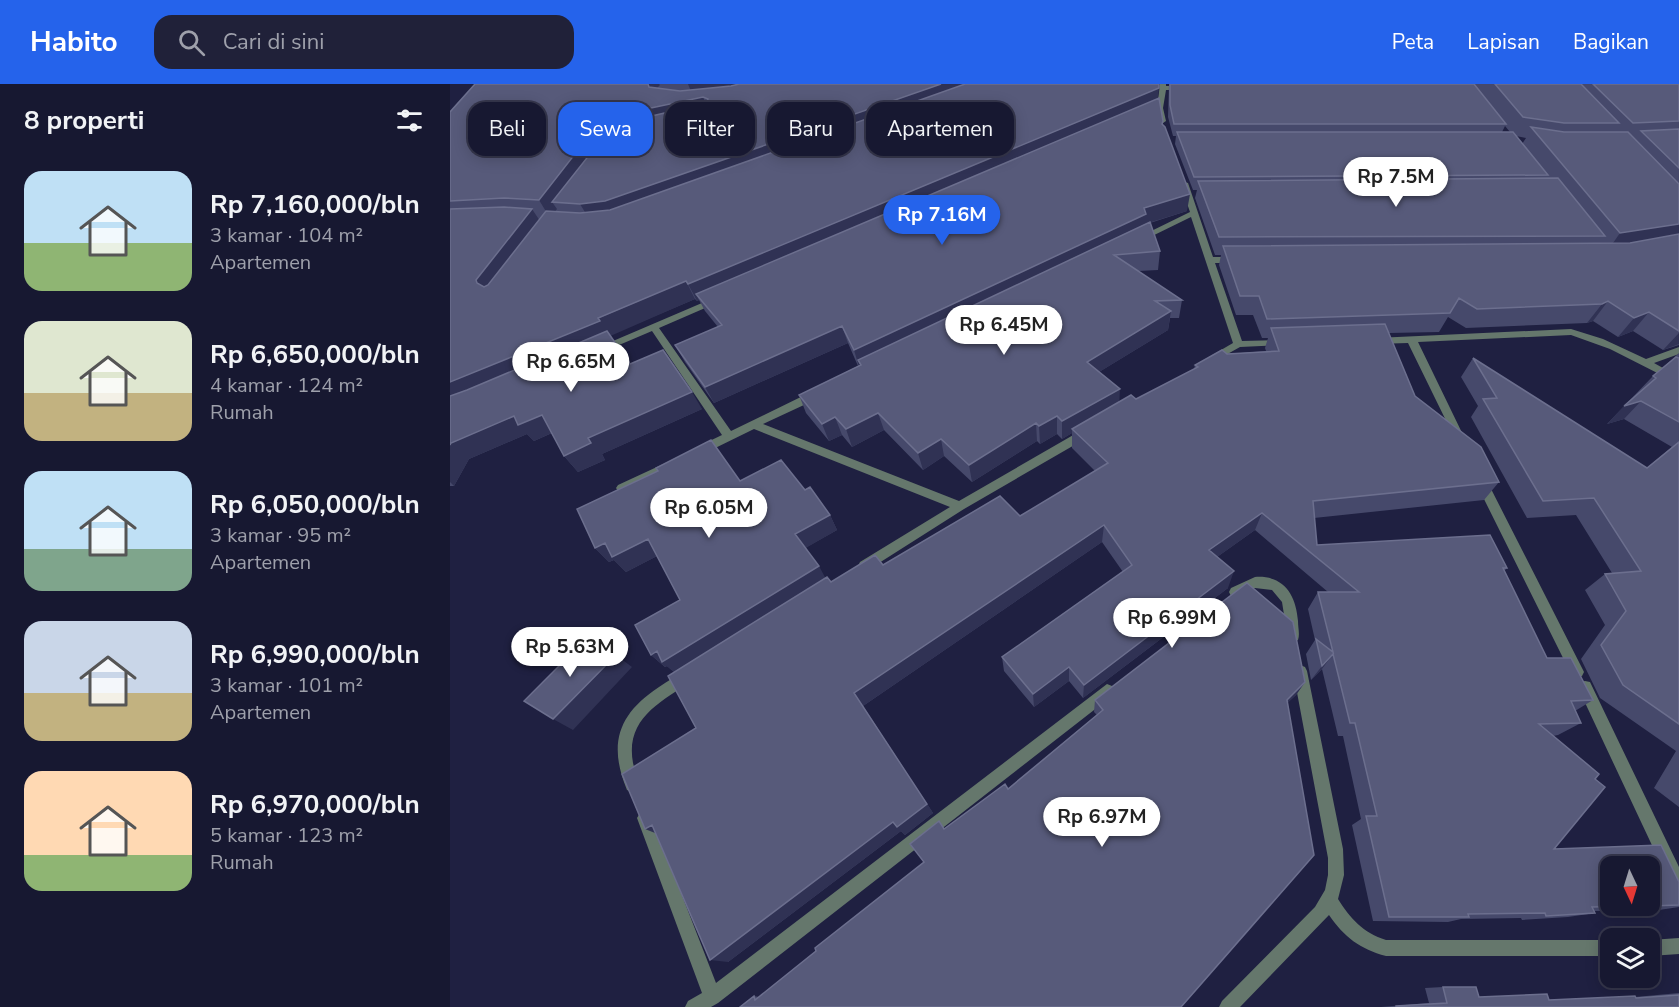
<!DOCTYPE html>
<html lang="id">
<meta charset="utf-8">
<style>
:root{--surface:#171831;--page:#202139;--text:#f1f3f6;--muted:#9ea0ab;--line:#36374d;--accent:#2563eb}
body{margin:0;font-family:"Nunito Sans",sans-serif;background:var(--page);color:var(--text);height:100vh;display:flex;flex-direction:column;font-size:22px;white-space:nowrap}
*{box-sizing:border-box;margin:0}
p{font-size:20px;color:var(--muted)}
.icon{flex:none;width:33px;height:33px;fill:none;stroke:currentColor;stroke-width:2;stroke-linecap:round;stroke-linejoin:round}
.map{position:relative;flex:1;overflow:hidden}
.drawer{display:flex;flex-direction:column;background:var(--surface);width:450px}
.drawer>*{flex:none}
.guide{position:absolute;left:18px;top:18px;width:570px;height:54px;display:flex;gap:12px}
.needle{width:39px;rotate:176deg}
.fabs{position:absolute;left:1150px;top:772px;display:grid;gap:12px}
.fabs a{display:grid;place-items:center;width:60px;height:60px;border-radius:12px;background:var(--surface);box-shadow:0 3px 15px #0003,0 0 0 2px var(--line);font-size:30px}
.price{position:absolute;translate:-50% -51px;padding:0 14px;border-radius:21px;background:#fff;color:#222;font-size:20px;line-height:39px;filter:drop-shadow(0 2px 3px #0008)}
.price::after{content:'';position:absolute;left:50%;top:36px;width:18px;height:14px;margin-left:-9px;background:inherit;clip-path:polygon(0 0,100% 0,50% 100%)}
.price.current{background:var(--accent);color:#fff}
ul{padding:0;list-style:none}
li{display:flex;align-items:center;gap:18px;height:150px;padding:0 24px}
li span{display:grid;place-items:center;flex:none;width:168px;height:120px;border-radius:18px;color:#555}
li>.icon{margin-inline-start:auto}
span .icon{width:72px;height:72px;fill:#fffc;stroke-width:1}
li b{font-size:26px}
h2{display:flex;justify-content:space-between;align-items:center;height:72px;padding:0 24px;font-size:26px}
.pill{padding:0 21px;border-radius:18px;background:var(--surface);box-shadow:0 3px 15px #0003,0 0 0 2px var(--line);font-size:21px;line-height:54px}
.pill.current{background:var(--accent);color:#fff}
header{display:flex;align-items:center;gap:36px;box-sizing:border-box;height:84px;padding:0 30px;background:var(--accent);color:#fff}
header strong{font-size:28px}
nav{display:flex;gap:33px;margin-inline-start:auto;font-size:21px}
.search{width:420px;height:54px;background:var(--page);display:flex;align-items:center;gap:15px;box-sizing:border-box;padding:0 21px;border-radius:18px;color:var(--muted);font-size:22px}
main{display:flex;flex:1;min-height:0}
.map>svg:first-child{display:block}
</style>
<header>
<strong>Habito</strong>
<div class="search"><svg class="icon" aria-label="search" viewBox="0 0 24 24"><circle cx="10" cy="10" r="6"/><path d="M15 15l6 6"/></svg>Cari di sini</div>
<nav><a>Peta</a><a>Lapisan</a><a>Bagikan</a></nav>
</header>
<main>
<section class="drawer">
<h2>8 properti<svg class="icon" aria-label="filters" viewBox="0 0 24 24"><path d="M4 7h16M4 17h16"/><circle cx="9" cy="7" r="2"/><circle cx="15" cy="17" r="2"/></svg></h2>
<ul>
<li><span style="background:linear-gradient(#bfe0f5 60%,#8fb573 0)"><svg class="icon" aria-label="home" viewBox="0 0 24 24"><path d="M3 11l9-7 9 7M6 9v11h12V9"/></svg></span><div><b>Rp 7,160,000/bln</b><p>3 kamar · 104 m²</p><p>Apartemen</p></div></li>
<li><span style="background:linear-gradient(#dfe7d0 60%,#c2b280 0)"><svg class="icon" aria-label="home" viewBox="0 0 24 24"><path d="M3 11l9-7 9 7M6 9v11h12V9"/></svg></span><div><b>Rp 6,650,000/bln</b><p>4 kamar · 124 m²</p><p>Rumah</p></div></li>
<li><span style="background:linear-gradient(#bfe0f5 65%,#7fa58c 0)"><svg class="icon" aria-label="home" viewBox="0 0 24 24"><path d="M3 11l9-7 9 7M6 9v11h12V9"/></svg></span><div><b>Rp 6,050,000/bln</b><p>3 kamar · 95 m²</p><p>Apartemen</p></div></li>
<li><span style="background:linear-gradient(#c9d6e8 60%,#c2b280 0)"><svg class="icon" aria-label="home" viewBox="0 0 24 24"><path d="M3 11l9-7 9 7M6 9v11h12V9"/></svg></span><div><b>Rp 6,990,000/bln</b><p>3 kamar · 101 m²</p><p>Apartemen</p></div></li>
<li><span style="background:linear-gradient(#ffd9b3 70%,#8fb573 0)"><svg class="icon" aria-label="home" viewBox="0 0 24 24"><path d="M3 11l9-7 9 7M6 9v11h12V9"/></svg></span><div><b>Rp 6,970,000/bln</b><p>5 kamar · 123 m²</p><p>Rumah</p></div></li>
</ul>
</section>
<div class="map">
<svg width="1229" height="923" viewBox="0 0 1229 923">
<rect width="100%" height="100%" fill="#1f2041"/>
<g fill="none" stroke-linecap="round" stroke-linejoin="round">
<path fill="#65776c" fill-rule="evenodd" d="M710 0H716V2H735L738 4 735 6H716L713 24 716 37 713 39 710 37 707 24Z
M731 97 738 99 763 173H785L789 176 785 179H765L792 257 831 256 834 257V261L790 263 765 277H759V273L783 259 741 133 692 157 685 155 740 128 730 99Z
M266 213 269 214V218L209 244 281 347 361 308H369V314L313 340 509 417 632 346H640L641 349 640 352 514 425 418 486 414 487 410 486 408 482 410 478 500 423 304 345 255 369H247L246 366 247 363 272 351 202 247 155 267 152 268 147 265 149 263Z
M1121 245 1153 255 1196 275 1229 263V270L1204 279 1229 293V300L1160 265 1121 251 968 258 1016 357 1011 361 1006 357 958 259 926 260 921 257 926 254Z
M222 376 226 377 228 380 226 383 176 407H168L166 404 168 401Z
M1031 393 1037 397 1132 584 1134 588 1132 592 1127 594 1122 592 1025 397Z
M805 493C834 491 846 511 848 537 848 544 850 550 848 556L843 558 838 556 832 518 822 506 805 504 785 513 781 512 779 508 781 504Z
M850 581 855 583 857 587 893 765 894 791 888 815C900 834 913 849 936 856H1161V872H936C910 865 894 853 879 831L790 923H769L772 917 865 823 875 806 878 791V774L843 587 845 583Z
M237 587 242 589 244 593 242 597C210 618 175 635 183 679 185 688 191 697 187 706L182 708 177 706C158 660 168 630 209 603 218 597 227 591 237 587Z
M1135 597 1140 598 1229 783V808L1223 806 1130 608 1128 603 1130 598Z
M657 600 662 602 664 607 662 612 268 919 261 923H235L238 917 252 909 187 734 190 729 195 726 200 729 266 899Z
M1229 854V870L1200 872V856Z"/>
</g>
<path fill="#46496b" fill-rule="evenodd" d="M25 0H709L707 15 713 37V41L737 127 700 139 710 167 708 186 688 187 732 216 729 234H720L718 246 649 288 669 318 686 315 744 285 745 281 777 270 816 267 815 264 818 254H812L803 231H786L769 181 771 171H765L745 114 747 106H743L725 60 726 52H723L718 33 719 0H1229V261L1213 266 1183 247 1168 253 1143 237 1137 239 1016 244 998 233 989 248 939 249 965 312 1049 398 1034 416 864 434 867 461 1057 484 1054 487 1097 574 1143 616 1125 627 1131 639 1108 651 1103 652 1145 695 1104 765 1229 798V823L1209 826 1144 827 1145 829 1118 833 1072 836 1071 834 1011 835 998 838 923 837 902 741 911 735 893 652H888L872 585 861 596 856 570 865 556 858 525 868 508H878L805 446 767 473 778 504 633 614 619 597 584 623 554 587 552 573 673 488 652 458 413 622 483 729 455 751 451 747 278 878 246 644 224 588 217 582 215 583 201 571 230 516 207 472 176 488 164 476 159 478 145 464 290 397 355 406 380 431 387 446 355 464 375 494 381 498 433 481 570 432 645 387 622 364V349L612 355 607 350 590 360 587 357 522 398 494 372 473 386 434 346 402 363 392 351 379 357 356 329 349 311 408 282 398 259 264 319 235 278 225 261 268 243 255 227 249 216 247 217 245 215 160 251 180 280 252 325 152 370 155 376 128 388 114 372 102 349 84 357 77 350 19 375 4 402H0V28ZM1055 42 1060 48H1052ZM1066 52 1076 54 1072 60Z
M1229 269V723L1204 704 1226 667 1150 614 1131 575 1155 541 1135 506 1155 490 1162 489 1126 431 1077 434 1021 333 1028 322 1011 293 1023 274 1197 384 1222 363 1174 335 1157 340 1203 292Z
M797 499 843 538 855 598 846 611 837 619 864 771 731 923H290L304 912 309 913 366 867 365 864 474 778 460 760 489 737 494 745 555 700 558 705 647 631 644 628 645 616Z
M993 903 1029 913 1099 916 1185 913 1229 909V923H931L979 919 975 904Z"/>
<path fill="#303254" d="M198 0H209L210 1 204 7 199 3Z
M238 0H316L253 13 260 30 102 118 107 125 100 134 89 116 146 43 182 28 244 15Z
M491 0H539L141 138 130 120Z
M709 4 707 20 246 210 249 216 247 217 238 200Z
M740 110 737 127 695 140 408 276 411 283H409L404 266 694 124Z
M82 125 94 143 40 214 27 199 26 196Z
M1229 140V156L1156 169 1170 149Z
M236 197 245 215 0 322V298Z
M1158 217 1143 237 1137 239 1152 220Z
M721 227 718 246 636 296 637 278Z
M1199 228 1183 247 1168 253 1184 234Z
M392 242 398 259 264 319 255 303Z
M1229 249V260L1213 266Z
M670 305 669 322 622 345V349L612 355V337Z
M242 308 252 325 152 370 155 376 128 388 114 372 138 354Z
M1191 317 1174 335 1157 340 1174 322Z
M428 329 434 346 402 363 396 345Z
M92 331 106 347 84 357 77 350 19 375 4 402 0 398V361L1 359 64 332Z
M607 332V350L590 360 589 342Z
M385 333 392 351 379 357 372 340Z
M586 339 587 357 522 398 519 381Z
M491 355 494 372 473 386 468 369Z
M812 429 805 446 753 483 759 466Z
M380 431 387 446 354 465 345 450Z
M654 441 652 458 413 622 483 729 455 751 451 747 278 878 260 876 443 738 404 609Z
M198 455 211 470 176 488 164 476 159 478 145 464 155 459Z
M369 482 377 497 226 590 217 582 215 583 201 571Z
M784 487 778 504 633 614 634 601Z
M883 570 872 585 861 596 872 582Z
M166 571 182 583 123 646 103 635Z
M619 583V597L584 623 583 610Z
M855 598 846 611 828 628 837 616Z
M202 741 215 753 195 745Z"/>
<path fill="#575a7a" stroke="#6c6f8e" stroke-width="1.5" d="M25 0H198L199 3 230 7 281 2 289 0H491L155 117 130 120 102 118 155 51 189 35 257 19 258 15 253 13 182 28 146 43 89 116 54 114 0 117V28Z
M515 0H709V4L238 200 236 197 148 234 150 237 0 298V125L54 123 82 125 26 196 27 199 34 203 38 201 96 127 130 129 160 126Z
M720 0H1024L1056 40H724L720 21Z
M1045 0H1131L1169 39H1114L1073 33Z
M1143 0H1229V37L1183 39Z
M709 14 713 37 712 40 715 43 740 110 694 124 696 130 404 266 392 242 255 303 225 261 272 241 246 210Z
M1081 43 1114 48H1178L1229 100V140L1170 149Z
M1229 45V84L1191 47Z
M727 48H1063L1098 91 744 93Z
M1108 94 1155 152 769 153 748 97Z
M700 138 710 167 664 171 732 216 705 217 721 227 637 278 670 305 612 337 607 332 589 342 586 339 519 381 491 355 468 369 428 329 396 345 385 333 372 340 349 311 411 281 408 276Z
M1229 150V247L1199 228 1184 234 1158 217 1152 220 1027 225 1009 214 1000 229 817 235 809 212H790L773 162 1180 159Z
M935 240 965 312 1031 363 1049 398 863 417 867 461 1040 451 1057 484H1053L1097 574H1121L1143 616 1121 617 1131 639 1089 640 1149 690 1145 695 1155 703 1104 765 1211 761 1229 798V821L1200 822V783H1161V822H1182L1142 823 1145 829 1096 832 1095 829 1018 830 1019 833H939L916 732H927L905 639H900L883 570 872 582 866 555 883 568 868 508H909L812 429 759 466 784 487 634 601 619 583 583 610 552 573 682 481 654 441 404 609 477 720 447 743 443 738 260 876 202 741 195 745 172 690 246 644 218 592 377 493 381 498 425 471 433 481 550 412 570 432 658 379 622 345 681 311 686 315 748 283 745 281 772 266 777 270 829 267 821 244Z
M157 247 180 280 213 266 242 308 138 354 141 359 114 372 92 331 68 341 64 332 1 359 0 361V312L17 306Z
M1226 273 1229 274V338L1191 317 1174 322 1206 294 1203 292Z
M1023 274 1197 384 1229 358V640L1173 601 1151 561 1176 527 1155 490 1191 487 1144 414 1093 417 1033 315 1047 314Z
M261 356 290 397 331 376 355 406 360 403 380 431 345 450 369 482 212 578 207 567 201 571 185 541 230 516 198 455 162 473 155 459 145 464 127 425 208 387 206 384Z
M797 499 843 538 855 598 837 616 864 771 731 923H290L304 912 305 916 366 867 365 864 474 778 460 760 489 737 494 745 555 700 558 705 653 626 645 616Z
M137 554 166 571 103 635 74 617Z
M993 903H1026L1029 913 1097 910 1099 916 1185 912 1186 914 1229 911V923H946V922L997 919Z"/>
</svg>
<div class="fabs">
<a><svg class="needle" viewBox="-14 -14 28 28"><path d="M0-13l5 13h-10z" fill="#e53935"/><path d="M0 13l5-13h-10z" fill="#9ea0ab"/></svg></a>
<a><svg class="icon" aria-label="layers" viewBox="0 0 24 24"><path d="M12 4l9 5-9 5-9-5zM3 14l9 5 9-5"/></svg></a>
</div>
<b class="price" style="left:946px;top:124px">Rp 7.5M</b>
<b class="price current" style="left:492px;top:162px">Rp 7.16M</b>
<b class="price" style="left:554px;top:272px">Rp 6.45M</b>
<b class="price" style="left:121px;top:309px">Rp 6.65M</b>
<b class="price" style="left:259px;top:455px">Rp 6.05M</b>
<b class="price" style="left:722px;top:565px">Rp 6.99M</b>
<b class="price" style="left:120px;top:594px">Rp 5.63M</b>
<b class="price" style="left:652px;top:764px">Rp 6.97M</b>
<div class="guide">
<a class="pill">Beli</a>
<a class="pill current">Sewa</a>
<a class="pill">Filter</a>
<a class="pill">Baru</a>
<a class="pill">Apartemen</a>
</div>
</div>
</main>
